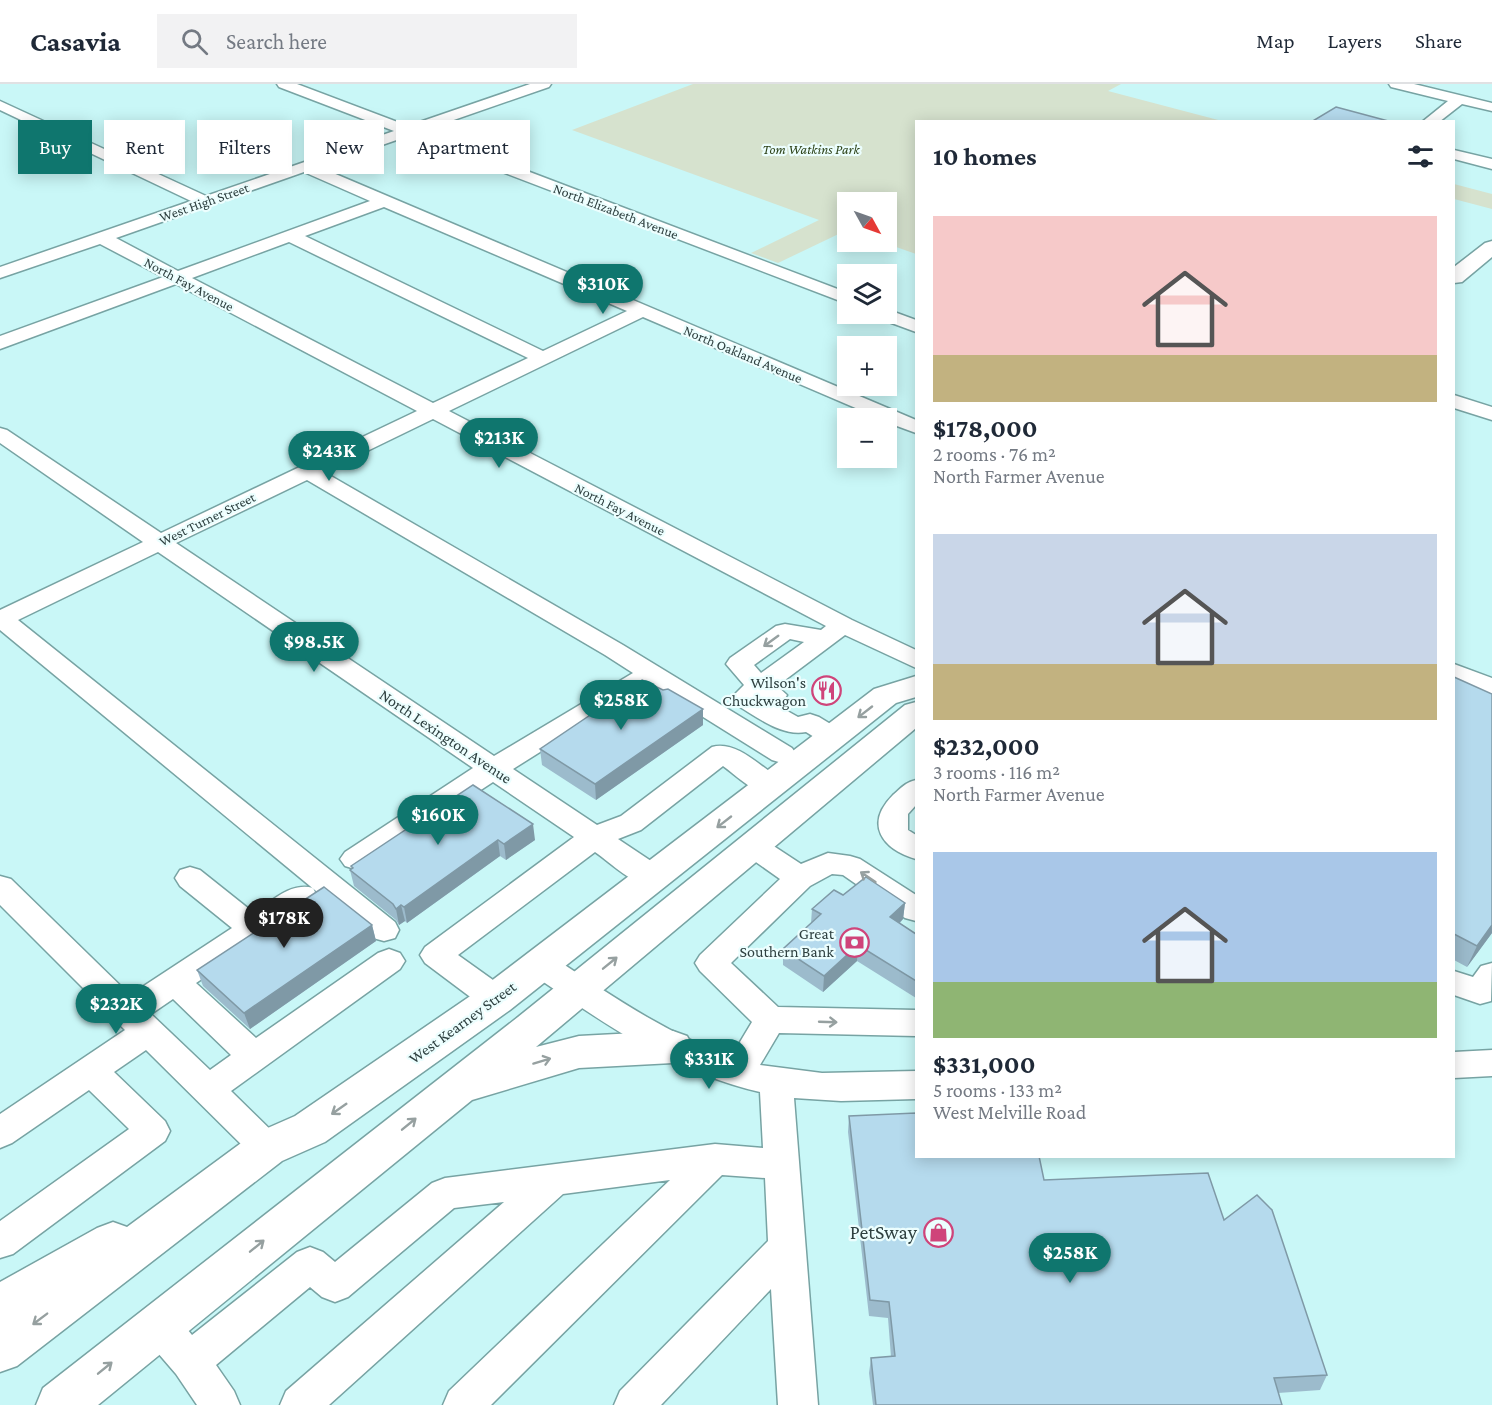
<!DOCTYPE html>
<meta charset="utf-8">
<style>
:root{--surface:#fff;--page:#f2f2f3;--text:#1f2937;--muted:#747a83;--line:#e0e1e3;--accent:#0f766e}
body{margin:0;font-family:"Crimson Pro",serif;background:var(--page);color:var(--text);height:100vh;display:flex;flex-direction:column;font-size:22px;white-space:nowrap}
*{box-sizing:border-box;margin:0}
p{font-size:20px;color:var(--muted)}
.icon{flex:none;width:33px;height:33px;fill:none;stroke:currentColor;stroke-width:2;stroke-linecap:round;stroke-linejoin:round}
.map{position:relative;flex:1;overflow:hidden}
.panel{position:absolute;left:915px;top:36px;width:540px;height:1038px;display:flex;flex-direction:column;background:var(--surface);border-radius:0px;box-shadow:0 3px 15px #0003}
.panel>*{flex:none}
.guide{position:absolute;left:18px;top:36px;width:570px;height:54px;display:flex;gap:12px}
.needle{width:39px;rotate:130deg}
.controls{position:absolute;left:837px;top:108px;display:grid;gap:12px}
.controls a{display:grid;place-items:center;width:60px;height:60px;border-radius:0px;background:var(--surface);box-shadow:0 3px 15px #0003;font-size:30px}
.price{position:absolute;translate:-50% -51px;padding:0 14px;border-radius:21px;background:var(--accent);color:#fff;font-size:20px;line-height:39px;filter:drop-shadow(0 2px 3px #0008)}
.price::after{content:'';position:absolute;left:50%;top:36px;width:18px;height:14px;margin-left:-9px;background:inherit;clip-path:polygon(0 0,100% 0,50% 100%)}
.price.current{background:#222;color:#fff}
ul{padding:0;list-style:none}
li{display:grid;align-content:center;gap:12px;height:318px;padding:0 18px}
li span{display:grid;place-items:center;height:186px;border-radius:0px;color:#555}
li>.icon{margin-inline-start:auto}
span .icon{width:108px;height:108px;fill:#fffc;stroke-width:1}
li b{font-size:26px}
h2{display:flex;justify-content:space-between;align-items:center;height:72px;padding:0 18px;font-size:26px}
.pill{padding:0 21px;border-radius:0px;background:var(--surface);box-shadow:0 3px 15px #0003;font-size:21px;line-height:54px}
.pill.current{background:var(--accent);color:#fff}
header{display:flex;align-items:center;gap:36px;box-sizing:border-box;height:84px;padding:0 30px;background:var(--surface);border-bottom:2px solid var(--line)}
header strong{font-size:28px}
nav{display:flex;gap:33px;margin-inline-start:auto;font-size:21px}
.search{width:420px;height:54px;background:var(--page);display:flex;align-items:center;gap:15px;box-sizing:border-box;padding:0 21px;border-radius:0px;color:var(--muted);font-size:22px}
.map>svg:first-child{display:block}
</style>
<header>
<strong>Casavia</strong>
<div class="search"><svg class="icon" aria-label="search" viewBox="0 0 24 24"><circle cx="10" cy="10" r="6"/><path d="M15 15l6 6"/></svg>Search here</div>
<nav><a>Map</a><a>Layers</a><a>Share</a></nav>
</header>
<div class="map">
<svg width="1492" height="1321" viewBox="0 0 1492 1321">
<rect width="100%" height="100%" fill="#c9f7f7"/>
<path fill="#d6e2ce" d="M693 0H1121L1108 7 1222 37 916 38V170L882 158H886V118H848L847 146 778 179 751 169 819 136 572 46Z
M1454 100 1492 110V125L1454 115Z"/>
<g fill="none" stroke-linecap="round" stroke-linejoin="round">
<defs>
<path id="minor" d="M277 0H297L408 42 530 0H551L549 3 422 47 848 209V220L408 52 319 83 916 336V349L886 338V334H879L643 233 449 327 852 536 916 566V584L845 551 777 602 787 611 783 617 773 619 798 633 810 630 819 633 842 647 846 653 842 659C827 663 819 656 806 648 781 653 756 632 735 620L731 614 744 601 726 580 730 574 776 542 785 540 821 546 826 542 433 335 324 388 623 561 792 664 796 670 792 676 782 679 772 676 676 616 665 620 637 607 513 685 597 741 621 732 712 663C736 656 761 683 780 695L784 702 780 709C758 715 740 694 723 682L641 746 618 755 663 785 668 793 663 801C639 808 614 781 595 768L458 871 507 906 512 915 507 924 496 927 485 924 425 879 420 871 425 863 574 753 493 698 365 782 355 785 345 782 340 775 345 768 473 684 158 468 18 536 395 838 399 846 395 854 384 857 373 854 0 546V526L143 458 0 359V344L7 346 161 449 417 327 176 200 0 265V252L163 193 100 160 0 194V183L191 117 0 26V17L206 112 394 47 279 3ZM304 88 370 117 178 187 116 154ZM384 123 627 227 543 267 305 152ZM289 158 528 274 433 319 192 194ZM307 396 605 571 633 589 494 672 176 459ZM790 555 804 558 761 589 754 581Z
M1389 0H1414L1492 19V27L1462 20 1439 38H1422L1448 17 1391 3Z
M1454 66 1492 75V85L1454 75Z
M886 225 916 236V248L878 234 876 230H886Z
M1454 311 1492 323V336L1454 324Z
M1454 580 1492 594V612L1454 597Z
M916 696V721L908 730V746L916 751V775C882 765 864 740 893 711 901 704 906 698 916 696Z
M753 752 763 755 801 780 828 769 850 772 860 775 916 811V837L905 834 843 791 832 790 810 802 731 879 778 923 916 926V952L779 949 760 981 822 989 916 987V1015L841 1017 794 1014 818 1321H778L771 1205 661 1321H614L620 1307 768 1157 765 1094 722 1091 491 1321H443L449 1307 670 1096 563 1110 329 1321H280L286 1307 504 1118 454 1124 348 1213 335 1218 322 1213 310 1203 216 1281 234 1307 240 1321H197L176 1290 145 1254 140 1241 145 1228 159 1223 173 1228 192 1251 297 1168 310 1163 323 1168 335 1178 432 1099 445 1094 715 1060 763 1064 760 1008C672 988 602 938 529 888L524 880 529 872 540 868 551 872C609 910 665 949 731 973L752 938 700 887 695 879 700 871 780 795 743 769 739 762 743 755Z
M190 783 200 786 254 829C272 817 291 798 313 804L317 812 313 820 196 899 256 954 378 869 389 865 400 869 405 877 400 885 231 1007 279 1054 284 1064 279 1074 267 1079 255 1074 146 966 114 988 165 1037 170 1047 165 1057 13 1170 0 1174V1137L129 1045 89 1006 12 1059 0 1064V1030L125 946 0 821V792L11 795 130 911 232 844 180 802 175 794 180 786ZM173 915 231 971 210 986 151 930Z
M1492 879 1491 917 1480 920 1454 911V887L1473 893 1481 882Z
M1492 966V992L1454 994V968Z"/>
<path id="major" d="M1492 157V173L1462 198 1454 199V183L1485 159Z
M916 592V613L896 619 510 926 325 1058 282 1077 17 1282 0 1288V1198L97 1144 113 1138 127 1143 252 1051 295 1032 482 904 874 605Z
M916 618V644L536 963 579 952 673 947 687 952 693 963 687 974 673 979 579 984 472 1016 98 1321H36L43 1304 518 933 905 621Z"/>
</defs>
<use href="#minor" stroke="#77a3a3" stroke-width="3"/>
<use href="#major" stroke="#77a3a3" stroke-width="3"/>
<use href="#minor" fill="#fff" fill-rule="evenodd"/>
<use href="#major" fill="#fff" fill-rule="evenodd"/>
</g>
<path fill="#9cbbcc" d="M1454 593 1492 610V849L1467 883 1454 876Z
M703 625V641L596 716 542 681 540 665Z
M473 701 535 756 506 776 500 772 407 839 405 837 399 841 396 836 354 802 350 786 352 785 351 782Z
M843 811 905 819 903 835 900 839 916 850V914L857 877 823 908 783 881V865L811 839 812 825Z
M372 841 376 857 250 945 203 902 197 886Z
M849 1032 1044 1096 1224 1136 1327 1291 1320 1306 1278 1309 1282 1321H873L869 1289 871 1274 891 1273 888 1234 869 1232 848 1048Z"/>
<path fill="#7f99a6" d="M703 625V641L596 716 595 700Z
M533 740 535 756 506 776 504 760Z
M498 756 500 772 407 839 404 823Z
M905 819 903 835 889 849 890 833Z
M401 821 405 837 399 841 396 825Z
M372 841 376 857 250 945 244 929Z
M1492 841V849L1467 883 1477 862Z
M858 861 857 877 823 908 824 892Z"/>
<path fill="#b5daed" stroke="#7f99a6" stroke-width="1.5" d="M1336 23 1392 38H1311Z
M1454 593 1492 610V841L1477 862 1454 850Z
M642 596 663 606 668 605 703 625 595 700 540 665Z
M473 701 533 740 504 760 498 756 404 823 401 821 396 825 393 820 350 786 353 784 351 782Z
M866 793 905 819 890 833 916 850V897L858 861 824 892 783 865 821 830 812 825 834 806 843 811Z
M324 803 372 841 244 929 197 886Z
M916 1029V1072H1039L1044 1096 1208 1089 1224 1136 1257 1111 1272 1126 1327 1291 1274 1294 1282 1321H876L871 1274 895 1272 889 1218 870 1216 849 1032Z"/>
<defs><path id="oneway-shaft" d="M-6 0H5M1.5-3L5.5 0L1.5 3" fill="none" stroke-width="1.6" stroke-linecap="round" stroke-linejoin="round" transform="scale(1.5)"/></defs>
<g stroke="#96a0a0">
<use href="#oneway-shaft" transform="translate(771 557) rotate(144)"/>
<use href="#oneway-shaft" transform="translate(865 628) rotate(142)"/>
<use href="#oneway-shaft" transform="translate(724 738) rotate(142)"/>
<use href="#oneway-shaft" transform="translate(868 793) rotate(-146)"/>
<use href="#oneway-shaft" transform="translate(610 879) rotate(-39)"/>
<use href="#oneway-shaft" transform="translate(828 938) rotate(2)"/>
<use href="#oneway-shaft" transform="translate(542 977) rotate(-17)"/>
<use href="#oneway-shaft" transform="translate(339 1025) rotate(145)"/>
<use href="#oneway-shaft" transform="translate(409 1040) rotate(-39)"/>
<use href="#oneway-shaft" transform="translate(257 1162) rotate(-39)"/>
<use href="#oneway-shaft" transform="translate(40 1235) rotate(143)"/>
<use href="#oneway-shaft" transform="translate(105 1284) rotate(-39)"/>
</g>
<defs>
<symbol id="restaurant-ring" viewBox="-11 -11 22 22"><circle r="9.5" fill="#ecfefe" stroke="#cf447a" stroke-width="1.5"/><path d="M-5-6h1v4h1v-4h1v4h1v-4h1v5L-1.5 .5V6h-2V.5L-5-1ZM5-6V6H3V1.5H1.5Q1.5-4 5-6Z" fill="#cf447a"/></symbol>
<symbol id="bank-ring" viewBox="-11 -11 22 22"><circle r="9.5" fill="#ecfefe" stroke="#cf447a" stroke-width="1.5"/><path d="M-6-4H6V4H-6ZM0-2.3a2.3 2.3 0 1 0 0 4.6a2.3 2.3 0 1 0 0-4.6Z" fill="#cf447a"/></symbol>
<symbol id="shop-ring" viewBox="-11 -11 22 22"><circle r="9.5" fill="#ecfefe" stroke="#cf447a" stroke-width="1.5"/><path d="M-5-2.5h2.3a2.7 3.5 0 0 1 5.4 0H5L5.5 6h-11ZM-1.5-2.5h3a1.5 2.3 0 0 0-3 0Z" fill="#cf447a"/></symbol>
</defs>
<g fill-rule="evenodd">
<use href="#restaurant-ring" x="810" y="590" width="33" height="33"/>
<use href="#bank-ring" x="838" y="842" width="33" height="33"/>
<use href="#shop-ring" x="922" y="1132" width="33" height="33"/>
</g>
<g text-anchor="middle" stroke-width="4.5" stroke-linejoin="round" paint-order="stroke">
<g font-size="14" font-style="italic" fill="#2c4217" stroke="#ecfefe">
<text x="811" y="70">Tom Watkins Park</text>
</g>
<g font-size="14" fill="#2e4040" stroke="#ecfefe">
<text transform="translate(204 118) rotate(-19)" y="5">West High Street</text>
<text transform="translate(616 127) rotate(21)" y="5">North Elizabeth Avenue</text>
<text transform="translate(189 200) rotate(28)" y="5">North Fay Avenue</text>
<text transform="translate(743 270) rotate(23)" y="5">North Oakland Avenue</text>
<text transform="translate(620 425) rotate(27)" y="5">North Fay Avenue</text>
<text transform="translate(207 435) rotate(-26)" y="5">West Turner Street</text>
</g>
<g font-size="16" fill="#2e4040" stroke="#ecfefe" text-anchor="end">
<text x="806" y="604">Wilson's<tspan x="806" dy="18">Chuckwagon</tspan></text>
<text x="834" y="855">Great<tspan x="834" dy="18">Southern Bank</tspan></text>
</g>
<g font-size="16" fill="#2e4040" stroke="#ecfefe">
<text transform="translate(446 652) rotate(34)" y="6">North Lexington Avenue</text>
<text transform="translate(462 938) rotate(-36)" y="6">West Kearney Street</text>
</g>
<g font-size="20" fill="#2e4040" stroke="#ecfefe" text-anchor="end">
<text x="917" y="1155">PetSway</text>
</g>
</g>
</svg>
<div class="controls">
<a><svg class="needle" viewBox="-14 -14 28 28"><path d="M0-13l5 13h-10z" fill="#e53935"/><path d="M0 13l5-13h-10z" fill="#747a83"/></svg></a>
<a><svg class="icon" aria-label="layers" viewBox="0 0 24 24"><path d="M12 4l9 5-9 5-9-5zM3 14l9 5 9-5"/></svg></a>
<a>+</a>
<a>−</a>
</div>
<b class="price" style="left:603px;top:231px">$310K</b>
<b class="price" style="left:499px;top:385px">$213K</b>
<b class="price" style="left:329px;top:398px">$243K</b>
<b class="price" style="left:314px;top:589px">$98.5K</b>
<b class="price" style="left:621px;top:647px">$258K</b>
<b class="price" style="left:438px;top:762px">$160K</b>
<b class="price current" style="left:284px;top:865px">$178K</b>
<b class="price" style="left:116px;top:951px">$232K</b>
<b class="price" style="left:709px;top:1006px">$331K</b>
<b class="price" style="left:1070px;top:1200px">$258K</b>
<div class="guide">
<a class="pill current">Buy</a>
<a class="pill">Rent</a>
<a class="pill">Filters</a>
<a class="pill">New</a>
<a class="pill">Apartment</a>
</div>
<section class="panel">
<h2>10 homes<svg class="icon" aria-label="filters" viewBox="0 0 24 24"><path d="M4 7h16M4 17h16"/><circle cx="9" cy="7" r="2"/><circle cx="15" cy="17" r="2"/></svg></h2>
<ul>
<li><span style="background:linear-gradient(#f6c9c9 75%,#c2b280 0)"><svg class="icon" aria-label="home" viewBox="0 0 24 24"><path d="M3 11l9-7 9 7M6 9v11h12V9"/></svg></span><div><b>$178,000</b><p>2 rooms · 76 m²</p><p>North Farmer Avenue</p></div></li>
<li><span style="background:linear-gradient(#c9d6e8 70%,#c2b280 0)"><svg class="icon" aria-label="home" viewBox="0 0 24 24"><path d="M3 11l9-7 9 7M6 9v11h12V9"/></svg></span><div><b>$232,000</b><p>3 rooms · 116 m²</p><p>North Farmer Avenue</p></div></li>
<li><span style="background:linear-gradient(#a9c7e8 70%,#8fb573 0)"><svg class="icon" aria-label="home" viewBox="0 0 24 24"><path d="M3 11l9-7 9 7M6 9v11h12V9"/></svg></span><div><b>$331,000</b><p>5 rooms · 133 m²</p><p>West Melville Road</p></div></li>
</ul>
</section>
</div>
